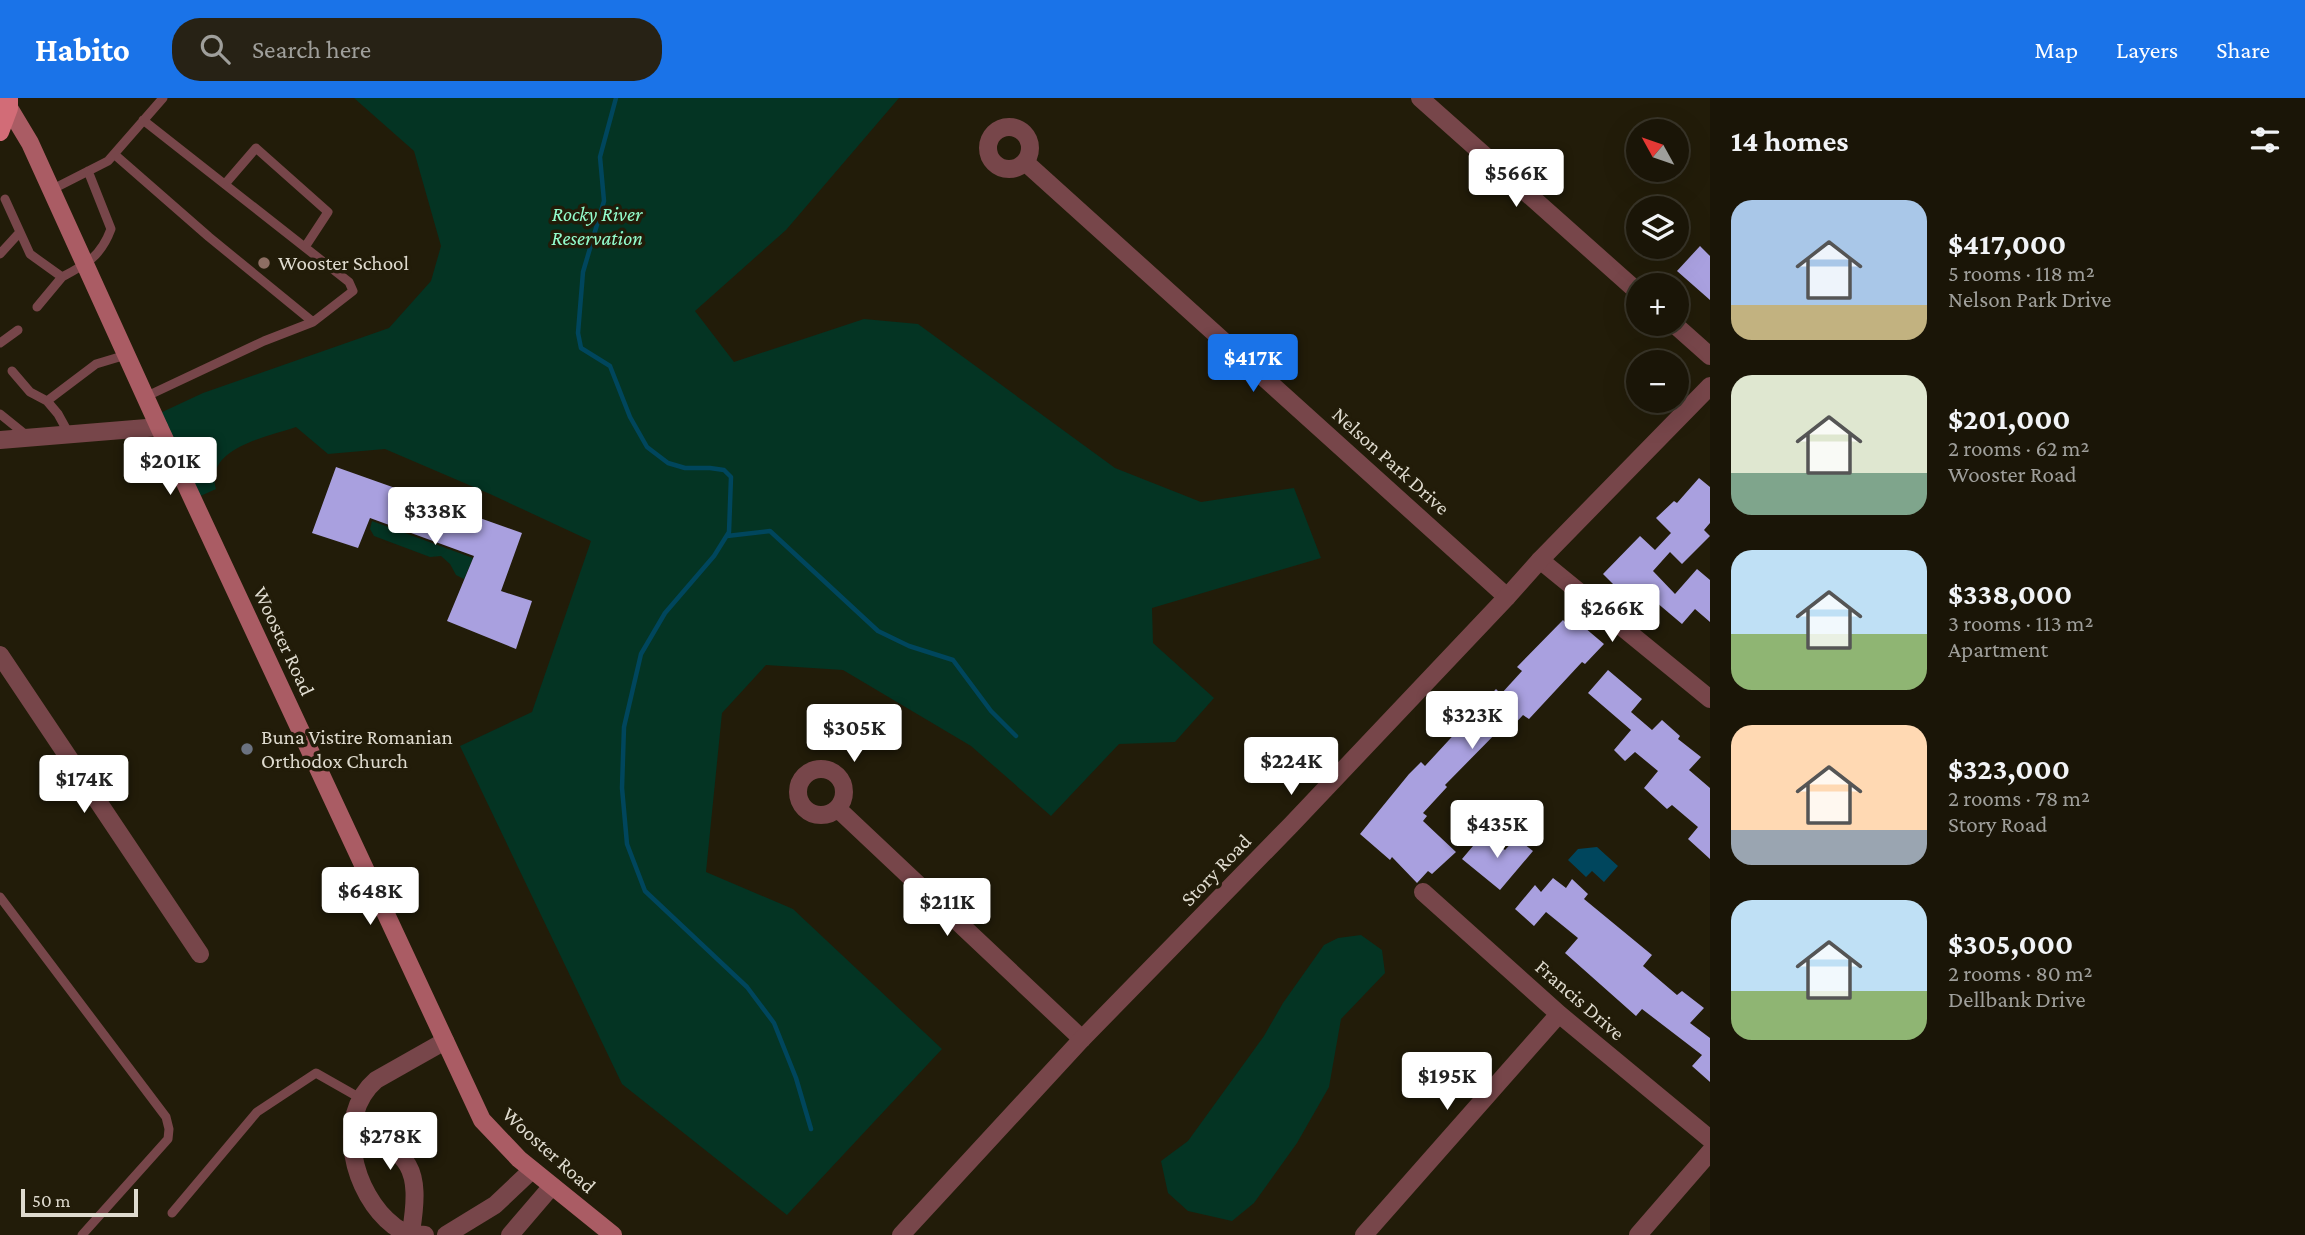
<!DOCTYPE html>
<meta charset="utf-8">
<style>
:root{--surface:#1a1507;--page:#272215;--text:#f1f3f6;--muted:#9f9f9b;--line:#383428;--accent:#1a73e8}
body{margin:0;font-family:"Crimson Pro",serif;background:var(--page);color:var(--text);height:100vh;display:flex;flex-direction:column;font-size:26px;white-space:nowrap}
*{box-sizing:border-box;margin:0}
p{font-size:23px;color:var(--muted)}
.icon{flex:none;width:38px;height:38px;fill:none;stroke:currentColor;stroke-width:2;stroke-linecap:round;stroke-linejoin:round}
.map{position:relative;flex:1;overflow:hidden}
.panel{display:flex;flex-direction:column;background:var(--surface);width:595px}
.panel>*{flex:none}
.needle{width:46px;rotate:310deg}
.buttons{position:absolute;left:1626px;top:21px;display:grid;gap:14px}
.buttons a{display:grid;place-items:center;width:63px;height:63px;border-radius:50%;background:var(--surface);box-shadow:0 7px 28px #0002,0 0 0 2px var(--line);font-size:35px}
.scale{position:absolute;left:21px;bottom:18px;width:117px;box-sizing:border-box;padding-left:7px;border:4px solid #dfdbcf;border-top:0;font-size:19px;line-height:24px;white-space:nowrap;color:#dfdbcf;-webkit-text-stroke:5px #221c09;paint-order:stroke}
.price{position:absolute;translate:-50% -60px;padding:0 16px;border-radius:7px;background:#fff;color:#222;font-size:23px;line-height:46px;filter:drop-shadow(0 2px 4px #0008)}
.price::after{content:'';position:absolute;left:50%;top:42px;width:21px;height:16px;margin-left:-10px;background:inherit;clip-path:polygon(0 0,100% 0,50% 100%)}
.price.selected{background:var(--accent);color:#fff}
ul{padding:0;list-style:none}
li{display:flex;align-items:center;gap:21px;height:175px;padding:0 21px}
li span{display:grid;place-items:center;flex:none;width:196px;height:140px;border-radius:21px;color:#555}
li>.icon{margin-inline-start:auto}
span .icon{width:84px;height:84px;fill:#fffc;stroke-width:1}
li b{font-size:30px}
h2{display:flex;justify-content:space-between;align-items:center;height:84px;padding:0 21px;font-size:30px}
header{display:flex;align-items:center;gap:42px;box-sizing:border-box;height:98px;padding:0 35px;background:var(--accent);color:#fff}
header strong{font-size:33px}
nav{display:flex;gap:38px;margin-inline-start:auto;font-size:24px}
.search{width:490px;height:63px;background:var(--page);display:flex;align-items:center;gap:18px;box-sizing:border-box;padding:0 24px;border-radius:28px;color:var(--muted);font-size:26px}
main{display:flex;flex:1;min-height:0}
.map>svg:first-child{display:block}
</style>
<header>
<strong>Habito</strong>
<div class="search"><svg class="icon" aria-label="search" viewBox="0 0 24 24"><circle cx="10" cy="10" r="6"/><path d="M15 15l6 6"/></svg>Search here</div>
<nav><a>Map</a><a>Layers</a><a>Share</a></nav>
</header>
<main>
<div class="map">
<svg width="1710" height="1137" viewBox="0 0 1710 1137">
<rect width="100%" height="100%" fill="#221c09"/>
<path fill="#043423" d="M354 0H899L786 132 695 213 734 264 864 221 918 226 1115 370 1201 404 1294 390 1321 460 1152 510 1153 545 1214 600 1175 644 1119 646 1051 718 971 648 843 572 766 567 722 615 706 774 793 811 942 951 787 1117 622 986 460 648 532 614 591 443 490 396 385 351 328 356 296 329C267 339 204 350 216 391L196 400 158 316 203 295 389 230 431 183 441 148 414 53Z
M372 423 473 460 464 481 456 477 450 466 441 458 430 459 374 438 370 431Z
M1361 837 1382 852 1385 875 1341 921 1329 989 1297 1045 1254 1105 1232 1123 1188 1113 1168 1095 1161 1063 1188 1043 1264 938 1283 905 1324 847 1338 840Z"/>
<path fill="#00465d" d="M1597 749 1618 768 1604 784 1592 773 1586 779 1568 762 1578 751Z"/>
<g fill="none" stroke-linecap="round" stroke-linejoin="round">
<path stroke="#00465d" stroke-width="4.5" d="M616 0 600 59 604 103 583 174 578 235 581 250 610 268 630 319 647 349 668 365 685 370H710L724 372 731 379 729 434 714 458 665 515 641 556 624 629 622 690 627 746 645 793 747 889 774 925 796 980 811 1031
M727 438 770 433 878 533 909 548 953 562 991 613 1016 638"/>
</g>
<path fill="#a9a0df" d="M1700 148 1710 158V202L1677 173Z
M336 369 522 435 501 493 532 503 516 551 447 523 474 458 370 420 358 450 312 435Z
M1699 380 1710 389V425L1704 432 1710 438 1682 466 1670 454 1653 473 1675 496 1697 471 1710 482V524L1695 511 1682 526 1656 504 1652 508 1639 496 1631 504 1603 476 1640 438 1655 452 1671 435 1656 420 1674 403 1677 405Z
M1563 522 1572 531 1578 524 1604 546 1585 566 1582 564 1529 621 1523 617 1511 630 1506 625 1445 687 1447 689 1423 715 1427 718 1423 723 1456 754 1432 776 1428 773 1417 785 1392 759 1390 762 1360 736 1409 676 1421 664 1425 668 1496 591 1501 596 1522 573 1517 569Z
M1608 572 1642 601 1631 614 1652 632 1662 622 1680 638 1678 641 1701 659 1689 672 1710 690V761L1688 741 1698 729 1672 707 1667 711 1644 690 1658 673 1635 654 1625 663 1614 652 1631 632 1588 595Z
M1484 735 1505 752 1516 740 1533 753 1500 792 1462 761Z
M1553 780 1566 790 1572 781 1588 796 1584 801 1652 857 1643 868 1677 897 1682 893 1704 910 1690 925 1710 940V984L1692 968 1702 957 1642 911 1636 918 1565 855 1578 840 1546 814 1534 828 1515 811 1535 787 1541 794Z"/>
<g fill="none" stroke-linecap="round" stroke-linejoin="round">
<path stroke="#77464a" stroke-width="9" d="M143 22 349 184 353 193 313 224 264 243 145 299
M114 56 209 139 313 224
M225 86 256 50 328 114 305 149
M51 92 108 63 163 0
M20 134 30 156 62 179C87 166 101 158 111 131L88 73
M0 156 20 134 5 101
M37 209 62 179
M0 245 18 232
M12 273 30 294 47 303
M0 316 26 337
M69 336 58 316 47 303 96 266 126 257
M0 799 166 1019 169 1031 168 1041 82 1137
M172 1115 257 1014 316 975 360 1000"/>
<path stroke="#77464a" stroke-width="18" d="M1420 0 1638 194
M988 50a21 21 0 1 1 42 0a21 21 0 1 1-42 0Z
M1025 64 1507 499
M1674 226 1710 258
M0 342 159 329
M1540 462 1710 601
M0 557 200 856
M798 694a23 23 0 1 1 46 0a23 23 0 1 1-46 0Z
M838 711 1082 941
M1423 794 1559 916 1710 1041
M353 1023C409 1059 422 1065 411 1134
M425 1137C416 1136 401 1134 394 1128 353 1097 333 1019 376 982L445 943
M446 1137 495 1107 532 1072
M510 1137 552 1088
M1364 1137 1559 916
M1638 1137 1710 1054"/>
<path stroke="#77464a" stroke-width="18" d="M901 1137 1082 941 1291 727 1507 499 1540 462 1710 288"/>
<path stroke="#aa5c64" stroke-width="18" d="M9 10 30 45 159 329 482 1022 519 1061 613 1137"/>
<path stroke="#d26c77" stroke-width="18" d="M0 34 9 10V0"/>
</g>
<circle fill="#8d6e63" stroke="#221c09" stroke-width="2.5" cx="264" cy="165" r="7"/>
<circle fill="#6b7280" stroke="#221c09" stroke-width="2.5" cx="247" cy="651" r="7"/>
<g text-anchor="middle" stroke-width="7" stroke-linejoin="round" paint-order="stroke">
<g font-size="21" font-style="italic" fill="#93fdcd" stroke="#221c09">
<text x="597" y="123">Rocky River<tspan x="597" dy="24">Reservation</tspan></text>
</g>
<g font-size="21" fill="#dfdbcf" stroke="#221c09" text-anchor="start">
<text x="278" y="172">Wooster School</text>
<text x="261" y="646">Buna Vistire Romanian<tspan x="261" dy="24">Orthodox Church</tspan></text>
</g>
<g font-size="21" fill="#dfdbcf" stroke="#221c09">
<text transform="translate(1391 363) rotate(42)" y="7">Nelson Park Drive</text>
<text transform="translate(284 543) rotate(65)" y="7">Wooster Road</text>
<text transform="translate(1216 772) rotate(-46)" y="7">Story Road</text>
<text transform="translate(1580 902) rotate(41)" y="7">Francis Drive</text>
<text transform="translate(549 1052) rotate(42)" y="7">Wooster Road</text>
</g>
</g>
</svg>
<div class="buttons">
<a><svg class="needle" viewBox="-14 -14 28 28"><path d="M0-13l5 13h-10z" fill="#e53935"/><path d="M0 13l5-13h-10z" fill="#9f9f9b"/></svg></a>
<a><svg class="icon" aria-label="layers" viewBox="0 0 24 24"><path d="M12 4l9 5-9 5-9-5zM3 14l9 5 9-5"/></svg></a>
<a>+</a>
<a>−</a>
</div>
<div class="scale">50 m</div>
<b class="price" style="left:1516px;top:111px">$566K</b>
<b class="price selected" style="left:1253px;top:296px">$417K</b>
<b class="price" style="left:170px;top:399px">$201K</b>
<b class="price" style="left:435px;top:449px">$338K</b>
<b class="price" style="left:1612px;top:546px">$266K</b>
<b class="price" style="left:1472px;top:653px">$323K</b>
<b class="price" style="left:854px;top:666px">$305K</b>
<b class="price" style="left:1291px;top:699px">$224K</b>
<b class="price" style="left:84px;top:717px">$174K</b>
<b class="price" style="left:1497px;top:762px">$435K</b>
<b class="price" style="left:370px;top:829px">$648K</b>
<b class="price" style="left:947px;top:840px">$211K</b>
<b class="price" style="left:1447px;top:1014px">$195K</b>
<b class="price" style="left:390px;top:1074px">$278K</b>
</div>
<section class="panel">
<h2>14 homes<svg class="icon" aria-label="filters" viewBox="0 0 24 24"><path d="M4 7h16M4 17h16"/><circle cx="9" cy="7" r="2"/><circle cx="15" cy="17" r="2"/></svg></h2>
<ul>
<li><span style="background:linear-gradient(#a9c7e8 75%,#c2b280 0)"><svg class="icon" aria-label="home" viewBox="0 0 24 24"><path d="M3 11l9-7 9 7M6 9v11h12V9"/></svg></span><div><b>$417,000</b><p>5 rooms · 118 m²</p><p>Nelson Park Drive</p></div></li>
<li><span style="background:linear-gradient(#dfe7d0 70%,#7fa58c 0)"><svg class="icon" aria-label="home" viewBox="0 0 24 24"><path d="M3 11l9-7 9 7M6 9v11h12V9"/></svg></span><div><b>$201,000</b><p>2 rooms · 62 m²</p><p>Wooster Road</p></div></li>
<li><span style="background:linear-gradient(#bfe0f5 60%,#8fb573 0)"><svg class="icon" aria-label="home" viewBox="0 0 24 24"><path d="M3 11l9-7 9 7M6 9v11h12V9"/></svg></span><div><b>$338,000</b><p>3 rooms · 113 m²</p><p>Apartment</p></div></li>
<li><span style="background:linear-gradient(#ffd9b3 75%,#9aa5b1 0)"><svg class="icon" aria-label="home" viewBox="0 0 24 24"><path d="M3 11l9-7 9 7M6 9v11h12V9"/></svg></span><div><b>$323,000</b><p>2 rooms · 78 m²</p><p>Story Road</p></div></li>
<li><span style="background:linear-gradient(#bfe0f5 65%,#8fb573 0)"><svg class="icon" aria-label="home" viewBox="0 0 24 24"><path d="M3 11l9-7 9 7M6 9v11h12V9"/></svg></span><div><b>$305,000</b><p>2 rooms · 80 m²</p><p>Dellbank Drive</p></div></li>
</ul>
</section>
</main>
